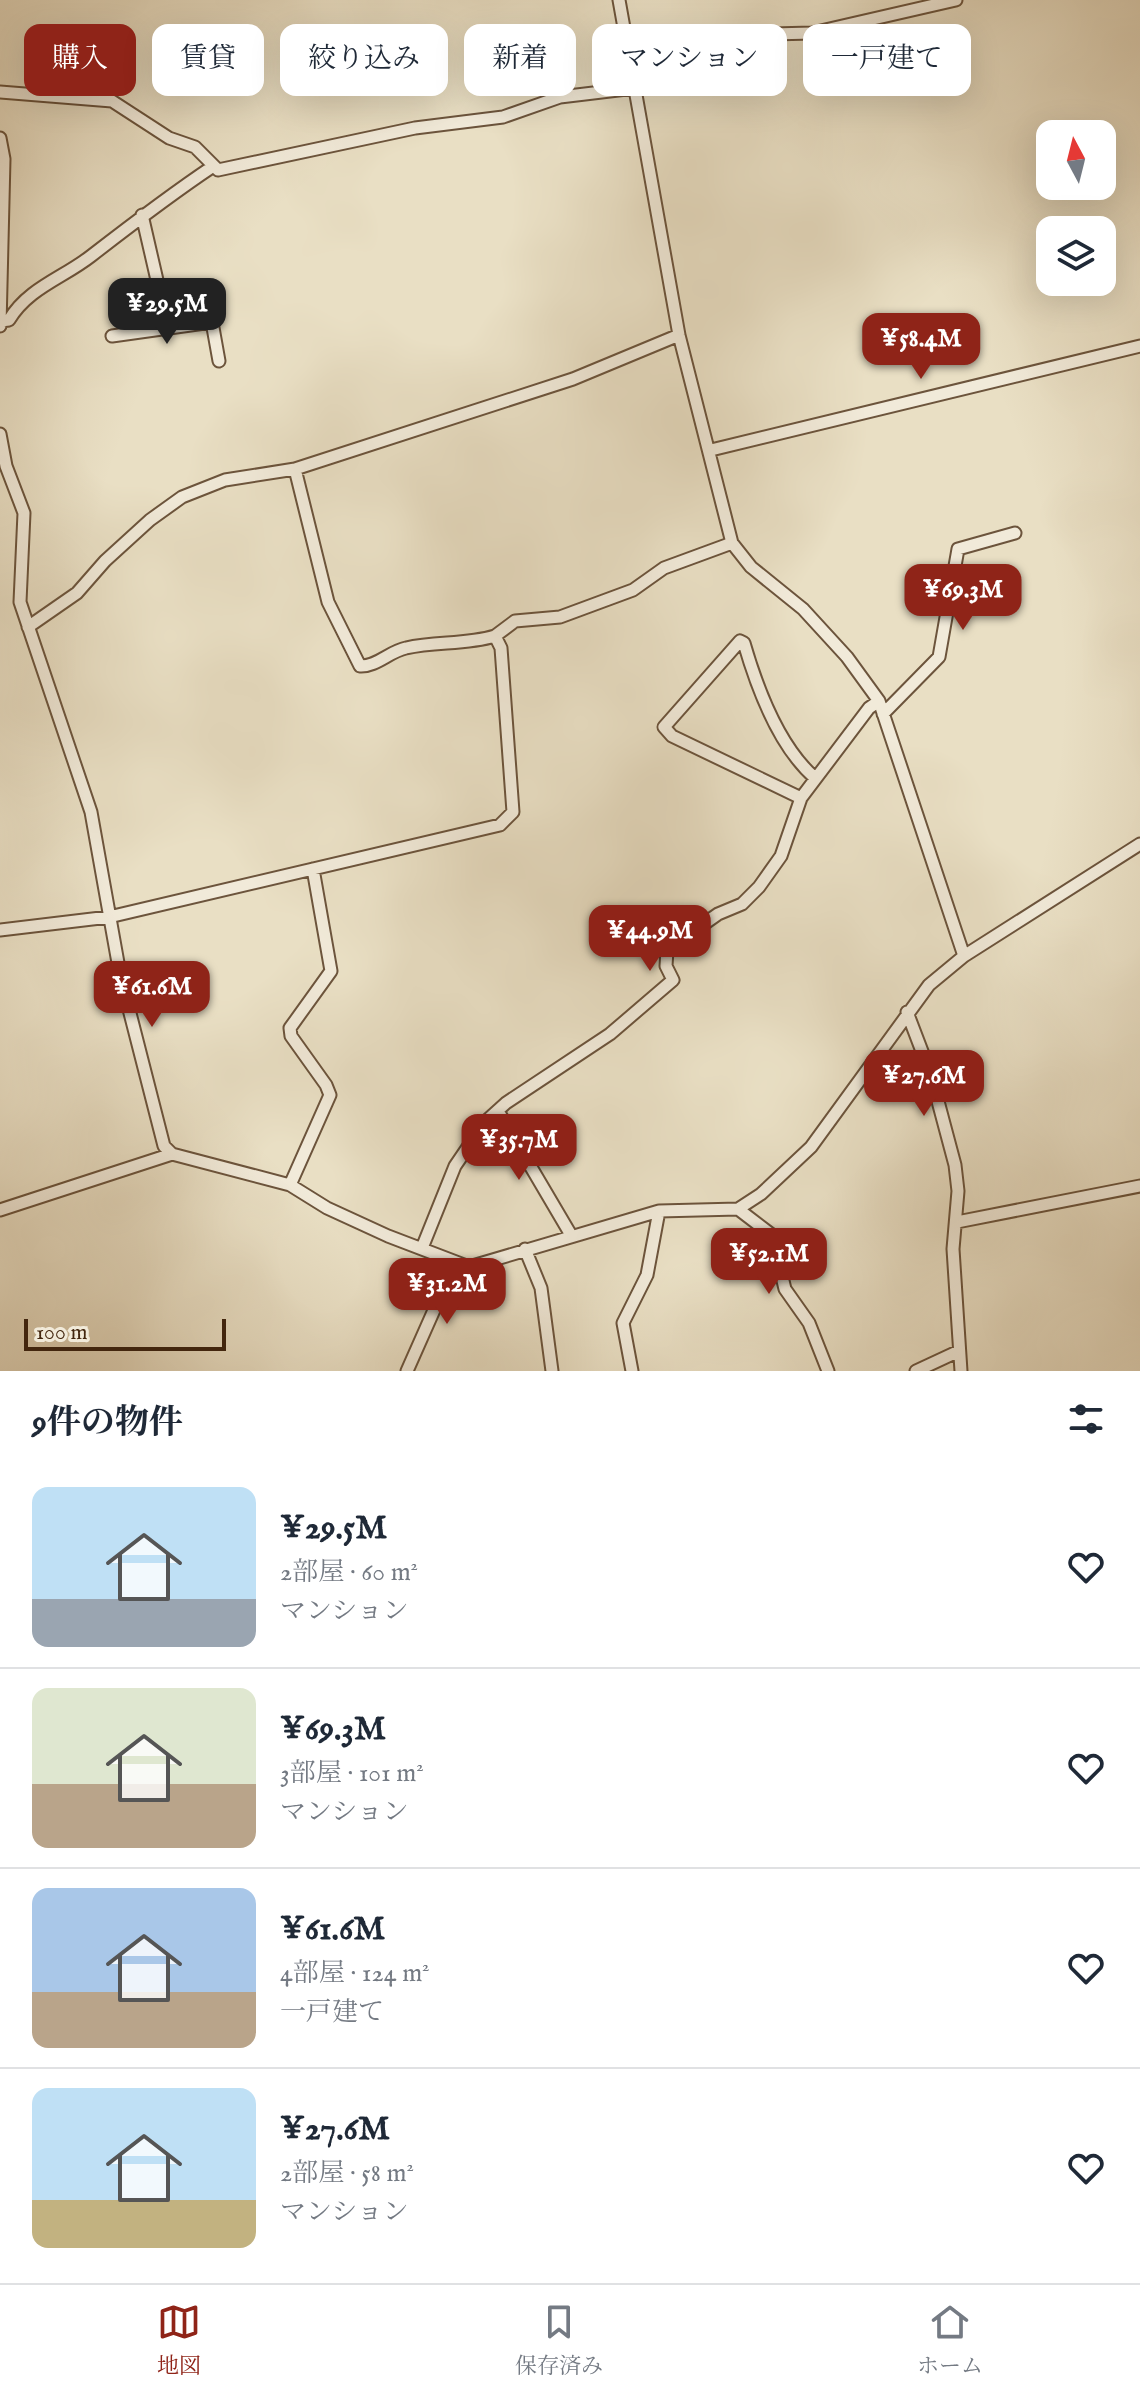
<!DOCTYPE html>
<html lang="ja">
<meta charset="utf-8">
<style>
:root{--surface:#fff;--page:#f6f6f7;--text:#1f2937;--muted:#747a83;--line:#e0e1e3;--accent:#8f2418}
body{margin:0;font-family:"IM FELL English","Noto Serif JP",serif;background:var(--page);color:var(--text);height:100vh;display:flex;flex-direction:column;font-size:30px;white-space:nowrap}
*{box-sizing:border-box;margin:0}
p{font-size:26px;color:var(--muted)}
.icon{flex:none;width:44px;height:44px;fill:none;stroke:currentColor;stroke-width:2;stroke-linecap:round;stroke-linejoin:round}
.map{position:relative;height:1371px;overflow:hidden}
.side{display:flex;flex-direction:column;background:var(--surface);flex:1}
.side>*{flex:none}
.top-card{position:absolute;left:24px;top:24px;width:1092px;height:72px;display:flex;gap:16px}
.needle{width:52px;rotate:353deg}
.controls{position:absolute;left:1036px;top:120px;display:grid;gap:16px}
.controls a{display:grid;place-items:center;width:80px;height:80px;border-radius:16px;background:var(--surface);box-shadow:0 8px 32px #0002;font-size:40px}
.scale{position:absolute;left:24px;bottom:20px;width:202px;box-sizing:border-box;padding-left:8px;border:4px solid #43260e;border-top:0;font-size:22px;line-height:28px;white-space:nowrap;color:#43260e;-webkit-text-stroke:6px #f1ead9;paint-order:stroke}
.price{position:absolute;translate:-50% -68px;padding:0 18px;border-radius:16px;background:var(--accent);color:#fff;font-size:26px;line-height:52px;filter:drop-shadow(0 2px 4px #0008)}
.price::after{content:'';position:absolute;left:50%;top:48px;width:24px;height:18px;margin-left:-12px;background:inherit;clip-path:polygon(0 0,100% 0,50% 100%)}
.price.active{background:#222;color:#fff}
ul{padding:0;list-style:none}
li{display:flex;align-items:center;gap:24px;height:200px;padding:0 32px}
li+li{border-top:2px solid var(--line)}
li span{display:grid;place-items:center;flex:none;width:224px;height:160px;border-radius:16px;color:#555}
li>.icon{margin-inline-start:auto}
span .icon{width:96px;height:96px;fill:#fffc;stroke-width:1}
li b{font-size:34px}
h2{display:flex;justify-content:space-between;align-items:center;height:96px;padding:0 32px;font-size:34px}
.chip{padding:0 28px;border-radius:16px;background:var(--surface);box-shadow:0 8px 32px #0002;font-size:28px;line-height:72px}
.chip.active{background:var(--accent);color:#fff}
.menu{display:flex;justify-content:space-around;align-items:center;height:112px;border-top:2px solid var(--line);background:var(--surface);font-size:22px;color:var(--muted)}
.menu a{display:grid;justify-items:center;gap:4px}
.menu .active{color:var(--accent)}
.map>svg:first-child{display:block}
</style>
<div class="map">
<svg width="1140" height="1371" viewBox="0 0 1140 1371">
<rect width="100%" height="100%" fill="#e9dfc4"/>
<filter id="stains"><feTurbulence type="fractalNoise" baseFrequency=".0025" numOctaves="4"/><feColorMatrix values="0 0 0 0 .2 0 0 0 0 .09 0 0 0 0 .02 0 0 0 .5 -.17"/></filter>
<radialGradient id="worn" r=".72"><stop offset=".6" stop-color="#630" stop-opacity="0"/><stop offset="1" stop-color="#630" stop-opacity=".3"/></radialGradient>
<g fill="none" stroke-linecap="round" stroke-linejoin="round">
<defs>
<path id="minor" d="M619 0 679 335 732 543 751 567 803 609 847 657 879 701 964 956
M629 56 698 36 812 33 956 0
M0 92 112 101 169 138 195 147 218 170 415 128 503 117 560 97 635 88
M0 138 4 159 0 326
M142 215 168 328
M1 321 9 320C28 288 63 278 91 256 131 225 170 195 212 167
M112 336 212 322 219 361
M0 434 6 466 24 513 20 602 91 812 120 974 164 1146 172 1154 290 1185 327 1208 388 1236 469 1267
M711 450 1140 346
M295 469 328 602 360 666C376 667 390 651 406 648 436 641 465 645 495 636
M28 627 77 593 105 561 150 520 182 497 225 480 295 469 573 379 679 335
M883 714 939 657 958 549 1015 533
M801 798 672 736 664 727 740 641 744 643C757 688 778 746 815 778
M0 930 109 917 500 825 513 812 501 648 495 636 515 621 560 617 633 590 664 568 732 543
M907 1012 931 1075 955 1165 958 1191 953 1249 961 1371
M498 1111 571 1235
M290 1185 330 1095 326 1085 291 1036 290 1028 331 971 313 869
M738 1209 772 1235 785 1289 809 1323 828 1371
M0 1210 172 1154
M957 1222 1140 1186
M422 1248 455 1166 485 1122 506 1103 610 1034 673 980 666 966 667 950 718 914 742 904 759 887 781 856 801 798 869 708 879 701
M525 1249 541 1288 552 1371
M407 1371 442 1292 469 1267 659 1211 738 1209 761 1194 811 1147 929 985 964 956 1140 844
M632 1371 623 1323 647 1275 659 1211
M916 1371 959 1351"/>
</defs>
<use href="#minor" stroke="#6c543c" stroke-width="15"/>
<use href="#minor" stroke="#f1ead9" stroke-width="11"/>
</g>
<rect width="100%" height="100%" filter="url(#stains)"/>
<rect width="100%" height="100%" fill="url(#worn)"/>
</svg>
<div class="controls">
<a><svg class="needle" viewBox="-14 -14 28 28"><path d="M0-13l5 13h-10z" fill="#e53935"/><path d="M0 13l5-13h-10z" fill="#747a83"/></svg></a>
<a><svg class="icon" aria-label="layers" viewBox="0 0 24 24"><path d="M12 4l9 5-9 5-9-5zM3 14l9 5 9-5"/></svg></a>
</div>
<div class="scale">100 m</div>
<b class="price active" style="left:167px;top:346px">¥29.5M</b>
<b class="price" style="left:921px;top:381px">¥58.4M</b>
<b class="price" style="left:963px;top:632px">¥69.3M</b>
<b class="price" style="left:650px;top:973px">¥44.9M</b>
<b class="price" style="left:152px;top:1029px">¥61.6M</b>
<b class="price" style="left:924px;top:1118px">¥27.6M</b>
<b class="price" style="left:519px;top:1182px">¥35.7M</b>
<b class="price" style="left:769px;top:1296px">¥52.1M</b>
<b class="price" style="left:447px;top:1326px">¥31.2M</b>
<div class="top-card">
<a class="chip active">購入</a>
<a class="chip">賃貸</a>
<a class="chip">絞り込み</a>
<a class="chip">新着</a>
<a class="chip">マンション</a>
<a class="chip">一戸建て</a>
</div>
</div>
<section class="side">
<h2>9件の物件<svg class="icon" aria-label="filters" viewBox="0 0 24 24"><path d="M4 7h16M4 17h16"/><circle cx="9" cy="7" r="2"/><circle cx="15" cy="17" r="2"/></svg></h2>
<ul>
<li><span style="background:linear-gradient(#bfe0f5 70%,#9aa5b1 0)"><svg class="icon" aria-label="home" viewBox="0 0 24 24"><path d="M3 11l9-7 9 7M6 9v11h12V9"/></svg></span><div><b>¥29.5M</b><p>2部屋 · 60 m²</p><p>マンション</p></div><svg class="icon" aria-label="heart" viewBox="0 0 24 24"><path d="M12 20l-8-8c-3-5 5-10 8-4 3-6 11-1 8 4z"/></svg></li>
<li><span style="background:linear-gradient(#dfe7d0 60%,#b9a48a 0)"><svg class="icon" aria-label="home" viewBox="0 0 24 24"><path d="M3 11l9-7 9 7M6 9v11h12V9"/></svg></span><div><b>¥69.3M</b><p>3部屋 · 101 m²</p><p>マンション</p></div><svg class="icon" aria-label="heart" viewBox="0 0 24 24"><path d="M12 20l-8-8c-3-5 5-10 8-4 3-6 11-1 8 4z"/></svg></li>
<li><span style="background:linear-gradient(#a9c7e8 65%,#b9a48a 0)"><svg class="icon" aria-label="home" viewBox="0 0 24 24"><path d="M3 11l9-7 9 7M6 9v11h12V9"/></svg></span><div><b>¥61.6M</b><p>4部屋 · 124 m²</p><p>一戸建て</p></div><svg class="icon" aria-label="heart" viewBox="0 0 24 24"><path d="M12 20l-8-8c-3-5 5-10 8-4 3-6 11-1 8 4z"/></svg></li>
<li><span style="background:linear-gradient(#bfe0f5 70%,#c2b280 0)"><svg class="icon" aria-label="home" viewBox="0 0 24 24"><path d="M3 11l9-7 9 7M6 9v11h12V9"/></svg></span><div><b>¥27.6M</b><p>2部屋 · 58 m²</p><p>マンション</p></div><svg class="icon" aria-label="heart" viewBox="0 0 24 24"><path d="M12 20l-8-8c-3-5 5-10 8-4 3-6 11-1 8 4z"/></svg></li>
</ul>
</section>
<nav class="menu">
<a class="active"><svg class="icon" aria-label="map" viewBox="0 0 24 24"><path d="M3 6l6-2 6 2 6-2v14l-6 2-6-2-6 2zM9 4v14M15 6v14"/></svg>地図</a>
<a><svg class="icon" aria-label="saved" viewBox="0 0 24 24"><path d="M7 4h10v16l-5-4-5 4z"/></svg>保存済み</a>
<a><svg class="icon" aria-label="home" viewBox="0 0 24 24"><path d="M3 11l9-7 9 7M6 9v11h12V9"/></svg>ホーム</a>
</nav>
